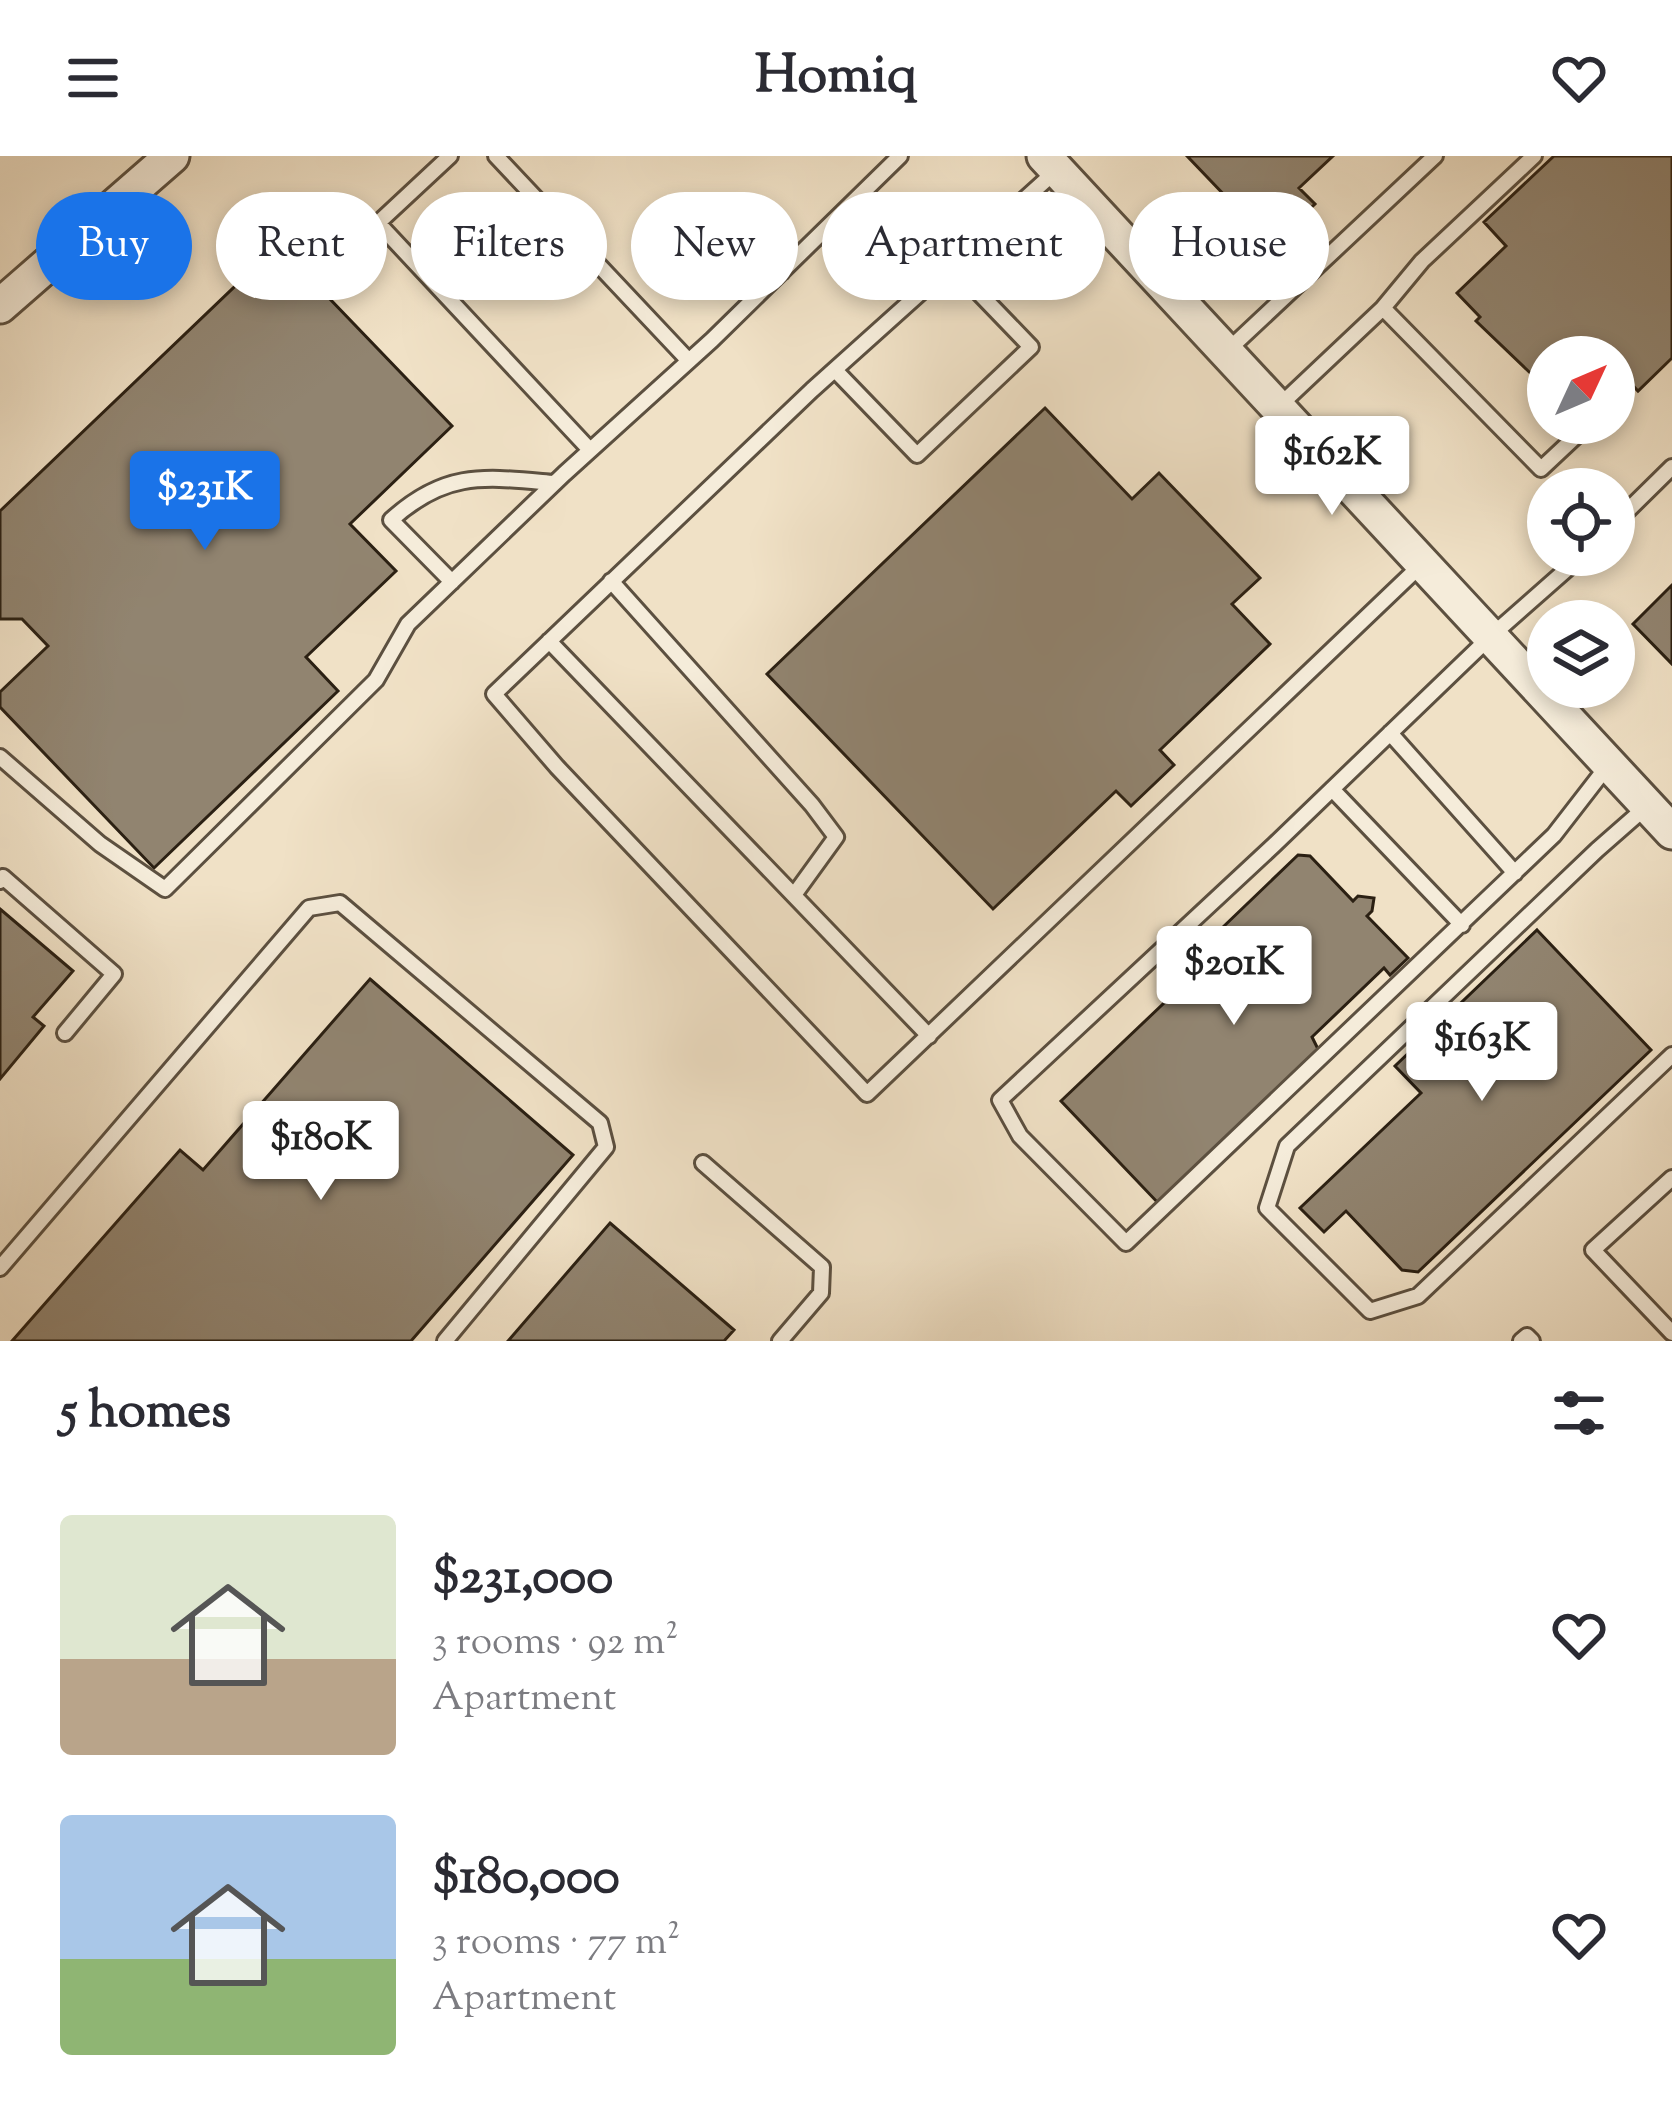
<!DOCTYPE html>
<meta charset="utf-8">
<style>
:root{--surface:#fff;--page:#f2f2f3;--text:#2b2b33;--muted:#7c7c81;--accent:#1a73e8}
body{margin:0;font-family:"Sorts Mill Goudy",serif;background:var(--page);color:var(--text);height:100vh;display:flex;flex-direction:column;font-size:45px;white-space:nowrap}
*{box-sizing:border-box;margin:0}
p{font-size:39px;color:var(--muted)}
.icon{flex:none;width:66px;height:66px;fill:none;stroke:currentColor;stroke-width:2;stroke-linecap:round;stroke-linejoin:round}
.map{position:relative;height:1185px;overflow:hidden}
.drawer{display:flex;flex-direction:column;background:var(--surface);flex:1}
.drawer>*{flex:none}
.guide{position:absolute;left:36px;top:36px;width:1602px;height:108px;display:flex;gap:24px}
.needle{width:78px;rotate:46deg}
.buttons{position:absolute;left:1527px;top:180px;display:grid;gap:24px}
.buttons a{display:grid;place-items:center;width:108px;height:108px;border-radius:50%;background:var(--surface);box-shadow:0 6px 18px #0003;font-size:60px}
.price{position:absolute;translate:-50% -102px;padding:0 27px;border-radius:12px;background:#fff;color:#222;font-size:39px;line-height:78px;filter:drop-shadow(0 3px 6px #0008)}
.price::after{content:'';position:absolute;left:50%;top:72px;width:36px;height:27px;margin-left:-18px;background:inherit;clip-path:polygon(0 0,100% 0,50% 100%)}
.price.current{background:var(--accent);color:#fff}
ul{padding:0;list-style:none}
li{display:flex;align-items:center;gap:36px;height:300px;padding:0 60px}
li span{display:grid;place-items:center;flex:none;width:336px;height:240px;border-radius:12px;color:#555}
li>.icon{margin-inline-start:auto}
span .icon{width:144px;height:144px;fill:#fffc;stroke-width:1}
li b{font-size:51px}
h2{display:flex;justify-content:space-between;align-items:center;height:144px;padding:0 60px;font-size:51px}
.chip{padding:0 42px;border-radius:54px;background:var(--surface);box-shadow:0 6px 18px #0003;font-size:42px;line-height:108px}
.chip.current{background:var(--accent);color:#fff}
header{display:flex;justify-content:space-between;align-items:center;height:156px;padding:0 60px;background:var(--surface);font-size:54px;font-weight:800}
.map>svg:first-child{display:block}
</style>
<header><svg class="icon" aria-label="menu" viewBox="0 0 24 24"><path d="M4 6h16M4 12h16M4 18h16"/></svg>Homiq<svg class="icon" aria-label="heart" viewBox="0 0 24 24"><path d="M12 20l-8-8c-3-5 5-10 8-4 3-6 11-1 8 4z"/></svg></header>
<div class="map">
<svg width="1672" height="1185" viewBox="0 0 1672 1185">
<rect width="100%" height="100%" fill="#f0e1c6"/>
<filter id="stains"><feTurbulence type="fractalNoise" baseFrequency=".00167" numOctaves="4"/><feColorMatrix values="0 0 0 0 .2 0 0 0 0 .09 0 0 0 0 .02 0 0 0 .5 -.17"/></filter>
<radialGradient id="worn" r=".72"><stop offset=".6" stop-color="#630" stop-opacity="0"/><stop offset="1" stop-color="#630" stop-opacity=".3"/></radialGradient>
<path fill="#918470" stroke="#2b2013" stroke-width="3" d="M1187 0H1333L1299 32 1315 48 1272 89Z
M1554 0H1672V202L1638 235 1618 214 1614 218V201H1548V234L1476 165 1480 161 1457 137 1506 90 1484 66Z
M278 89 452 270 350 368 396 415 306 501 338 535 154 712 0 551V536L48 490 22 463H0V355Z
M1045 252 1132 343 1159 317 1260 422 1232 448 1270 488 1160 594 1174 609 1131 650 1116 635 993 753 767 518Z
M1672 429V508L1633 468Z
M1298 699 1310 700 1353 745 1358 740 1374 742 1372 755 1367 760 1408 802 1390 819 1384 812 1312 881 1319 895 1159 1048 1061 945 1224 790 1222 772Z
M0 753 73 815 33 861 44 870 0 923Z
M1537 774 1651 894 1418 1116 1402 1114 1346 1055 1324 1076 1300 1052 1421 937 1395 910Z
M370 823 573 999 411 1185H12L180 994 203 1014Z
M610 1067 734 1174 724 1185H508Z"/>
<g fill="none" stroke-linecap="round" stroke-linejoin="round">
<defs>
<path id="service" d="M450 0 378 67 590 294
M496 0 689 205
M1057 14 812 234 494 538 557 611 867 938 1422 408
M726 57 782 116
M1383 152 1422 105 1534 0
M1226 196 1435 0
M835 214 917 299 1031 191 952 109
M1277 252 1383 152 1541 313 1589 268
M1614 368 1672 311
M1583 399 1490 481 1274 689 1000 944 1020 980 1126 1087 1554 679 1609 608
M611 425 812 649 836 681 794 739
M452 426 391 364C446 314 485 321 554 327
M549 485 929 880
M1390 577 1515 717
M0 601 100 688 165 733 376 524 408 468 564 318 712 184 900 0
M1332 633 1462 769
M1646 651 1597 694 1287 990 1267 1052 1370 1155 1418 1140 1672 899
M0 725 3 721 114 818 65 877
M703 1007 822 1111 821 1137 780 1185
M1672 1022 1593 1094 1672 1177
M0 1112 309 752 340 747 600 967 606 991 445 1185
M1521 1185 1527 1180 1532 1185"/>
<path id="tertiary" d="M1044 0 1672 676
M0 150 172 0"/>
</defs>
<use href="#service" stroke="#5c5040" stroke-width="20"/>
<use href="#tertiary" stroke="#5c5040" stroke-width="39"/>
<use href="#service" stroke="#f5ecda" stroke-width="14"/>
<use href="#tertiary" stroke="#f5ecda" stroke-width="33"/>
</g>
<rect width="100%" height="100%" filter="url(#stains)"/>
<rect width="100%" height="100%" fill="url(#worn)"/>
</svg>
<div class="buttons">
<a><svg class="needle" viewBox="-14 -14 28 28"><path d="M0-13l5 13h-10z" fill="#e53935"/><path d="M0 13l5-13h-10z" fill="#7c7c81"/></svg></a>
<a><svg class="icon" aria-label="locate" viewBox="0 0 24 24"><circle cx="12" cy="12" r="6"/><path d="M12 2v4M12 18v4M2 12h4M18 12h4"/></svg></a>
<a><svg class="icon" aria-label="layers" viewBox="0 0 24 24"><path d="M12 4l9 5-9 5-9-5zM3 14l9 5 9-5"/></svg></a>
</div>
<b class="price" style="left:1332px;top:362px">$162K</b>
<b class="price current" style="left:205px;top:397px">$231K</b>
<b class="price" style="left:1234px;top:872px">$201K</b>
<b class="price" style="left:1482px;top:948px">$163K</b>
<b class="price" style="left:321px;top:1047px">$180K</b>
<div class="guide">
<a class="chip current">Buy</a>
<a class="chip">Rent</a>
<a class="chip">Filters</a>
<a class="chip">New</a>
<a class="chip">Apartment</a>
<a class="chip">House</a>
</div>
</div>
<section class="drawer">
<h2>5 homes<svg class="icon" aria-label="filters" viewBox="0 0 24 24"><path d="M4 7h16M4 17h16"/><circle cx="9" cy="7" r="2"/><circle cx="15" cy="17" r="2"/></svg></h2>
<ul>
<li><span style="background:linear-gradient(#dfe7d0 60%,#b9a48a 0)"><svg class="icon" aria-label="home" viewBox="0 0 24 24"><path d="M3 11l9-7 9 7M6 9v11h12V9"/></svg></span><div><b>$231,000</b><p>3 rooms · 92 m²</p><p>Apartment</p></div><svg class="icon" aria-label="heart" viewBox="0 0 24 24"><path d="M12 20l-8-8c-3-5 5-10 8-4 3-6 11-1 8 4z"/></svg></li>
<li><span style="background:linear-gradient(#a9c7e8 60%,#8fb573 0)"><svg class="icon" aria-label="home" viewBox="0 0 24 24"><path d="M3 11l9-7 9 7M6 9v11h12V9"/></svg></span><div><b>$180,000</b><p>3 rooms · 77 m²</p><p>Apartment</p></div><svg class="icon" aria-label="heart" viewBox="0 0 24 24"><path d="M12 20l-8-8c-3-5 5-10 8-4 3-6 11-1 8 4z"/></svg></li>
</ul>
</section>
